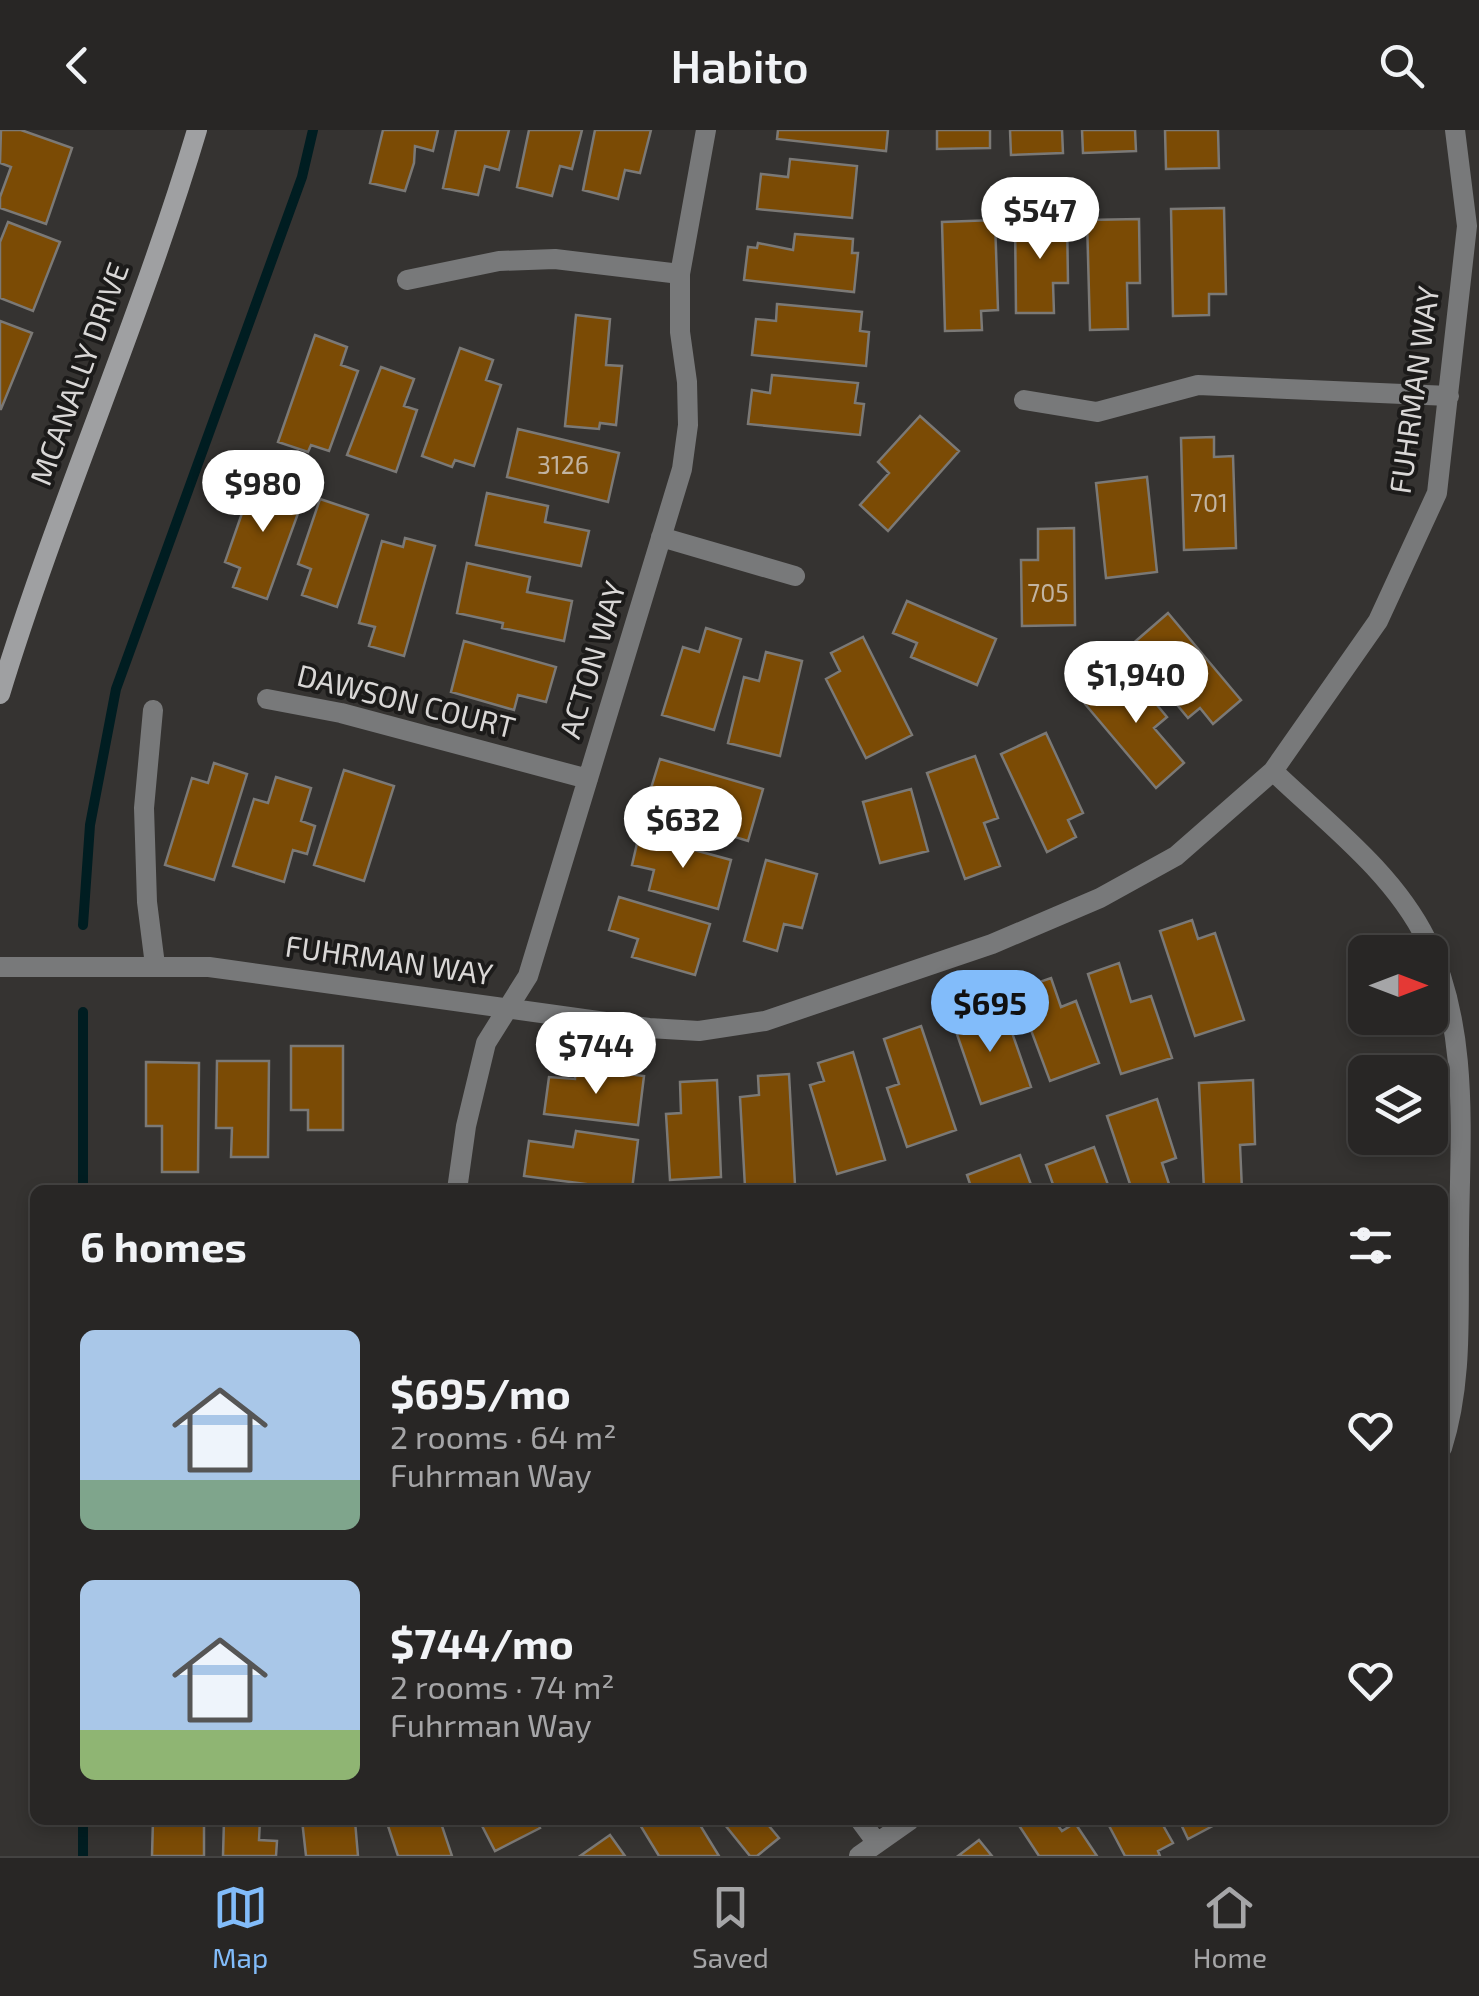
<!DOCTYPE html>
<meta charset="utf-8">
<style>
:root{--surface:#282625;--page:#343232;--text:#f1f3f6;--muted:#a5a5a7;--line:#444342;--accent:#82bcfa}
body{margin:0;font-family:"Exo 2",sans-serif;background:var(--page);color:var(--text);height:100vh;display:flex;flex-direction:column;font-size:38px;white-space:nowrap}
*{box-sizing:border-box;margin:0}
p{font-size:32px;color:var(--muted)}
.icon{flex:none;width:55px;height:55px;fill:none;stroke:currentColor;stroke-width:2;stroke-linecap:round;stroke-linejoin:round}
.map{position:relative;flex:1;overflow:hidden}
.sheet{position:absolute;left:30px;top:1055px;width:1418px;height:640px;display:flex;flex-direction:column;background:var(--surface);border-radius:15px;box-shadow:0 5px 15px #0003,0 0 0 2px var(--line)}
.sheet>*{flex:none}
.needle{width:65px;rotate:90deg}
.fabs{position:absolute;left:1348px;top:805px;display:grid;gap:20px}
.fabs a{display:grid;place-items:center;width:100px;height:100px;border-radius:15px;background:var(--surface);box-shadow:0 5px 15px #0003,0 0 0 2px var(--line);font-size:50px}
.price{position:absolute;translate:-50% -85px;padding:0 22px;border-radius:35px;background:#fff;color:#222;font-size:32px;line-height:65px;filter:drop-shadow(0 2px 5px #0008)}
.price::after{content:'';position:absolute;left:50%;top:60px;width:30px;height:22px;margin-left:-15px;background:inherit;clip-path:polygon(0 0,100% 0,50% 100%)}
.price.current{background:var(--accent);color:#111}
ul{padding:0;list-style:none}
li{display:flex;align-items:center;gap:30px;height:250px;padding:0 50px}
li span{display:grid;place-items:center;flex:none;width:280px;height:200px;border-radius:15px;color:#555}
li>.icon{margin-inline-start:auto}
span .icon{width:120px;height:120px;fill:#fffc;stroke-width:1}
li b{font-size:42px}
h2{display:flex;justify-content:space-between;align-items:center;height:120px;padding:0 50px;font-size:42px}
header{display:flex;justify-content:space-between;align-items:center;height:130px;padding:0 50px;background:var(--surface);font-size:45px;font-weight:600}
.tabs{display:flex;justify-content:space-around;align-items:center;height:140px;border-top:2px solid var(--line);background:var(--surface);font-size:28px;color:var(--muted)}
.tabs a{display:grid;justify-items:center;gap:5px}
.tabs .current{color:var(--accent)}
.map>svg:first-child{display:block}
</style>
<header><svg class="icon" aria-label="back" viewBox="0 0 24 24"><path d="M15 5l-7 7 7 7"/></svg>Habito<svg class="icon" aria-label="search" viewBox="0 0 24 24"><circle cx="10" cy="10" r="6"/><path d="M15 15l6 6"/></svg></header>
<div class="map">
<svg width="1479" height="1726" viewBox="0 0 1479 1726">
<rect width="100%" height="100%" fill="#353331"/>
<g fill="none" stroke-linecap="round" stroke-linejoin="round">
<path stroke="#001d21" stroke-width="10" d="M83 795 90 695 116 559 302 47 313 0
M83 1060V882
M83 1726V1690"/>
</g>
<path fill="#7b4b05" stroke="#7b7976" stroke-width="2.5" d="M1 0H21L72 18 46 94 0 78V67L11 37 0 33Z
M383 0H438L433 21 415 16 414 33 405 61 370 53Z
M456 0H509L499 40 485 36 478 65 443 58Z
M529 0H582L572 39 560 36 552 66 517 57Z
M595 0H651L640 43 625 40 618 69 583 60Z
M778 0H888L886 21 777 9Z
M937 0H990V18L937 19Z
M1010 0H1062L1063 23 1011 25Z
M1082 0H1135L1136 21 1083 23Z
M1165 0H1218L1219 38 1166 39Z
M790 29 857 36 852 88 757 79 761 44 788 47Z
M1224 78 1226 164H1209V185L1173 186 1171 79Z
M1067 86 1068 153H1053L1054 183H1016L1015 87Z
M1139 89 1140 153H1127L1128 199 1090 200 1087 90Z
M995 90 998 180 981 181 982 200 945 201 942 92Z
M8 92 60 112 33 181 0 168V112Z
M795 104 853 109 852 123H858L854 162 744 150 748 117 757 118 758 113 793 120Z
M777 174 862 182 860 201 869 202 866 236 752 225 756 189 776 191Z
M576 185 610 189 606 235 622 236 616 295 600 293 599 299 565 296Z
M0 191 32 203 1 279H0Z
M315 205 347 217 341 235 358 241 329 321 311 315 308 322 278 312Z
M460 218 493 230 486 250 501 255 474 336 455 330 452 337 422 326Z
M381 237 414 249 404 276 417 280 396 342 347 325Z
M772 245 858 253 855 273 864 274 860 305 748 294 752 260 770 263Z
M920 286 959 321 888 401 860 375 889 343 878 332Z
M518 299 619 323 608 372 507 347Z
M1214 307V327L1233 326 1236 418 1184 420 1181 308Z
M255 346 305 364 267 469 233 457 240 438 225 432Z
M1147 347 1157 442 1106 448 1096 353Z
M487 363 548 376 545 392 589 401 581 436 476 415Z
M320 369 368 385 337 477 302 465 311 439 298 434Z
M1074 398 1075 495 1022 496 1021 430H1038V399Z
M405 408 435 416 404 526 369 516 375 497 359 493 382 411 403 417Z
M467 433 530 447 527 462 572 471 564 511 502 498 503 493 457 483Z
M907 471 996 509 977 555 911 527 917 513 893 503Z
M1168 483 1241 570 1213 594 1200 578 1188 588 1129 517Z
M706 498 741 509 714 600 662 585 683 517 699 522Z
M863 507 912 605 866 628 826 549 840 541 831 523Z
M464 511 556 537 546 572 518 565 514 580 451 562Z
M766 522 802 531 780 626 728 613 744 547 759 551Z
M1126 538 1167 587 1154 598 1184 633 1156 658 1085 574Z
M1046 603 1083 683 1068 690 1076 707 1047 722 1001 624Z
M975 626 998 688 984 693 1000 736 965 749 927 643Z
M660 629 763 659 748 711 688 693 692 677 649 665Z
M214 633 247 644 214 750 165 735 192 648 208 653Z
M344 640 394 656 364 751 314 735Z
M276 647 311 658 301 691 315 696 307 724 293 720 284 752 233 736 254 669 268 673Z
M911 659 928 721 880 733 863 672Z
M639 705 731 730 718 779 649 760 654 740 632 735Z
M766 730 817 744 802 798 784 794 777 821 744 811Z
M619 767 710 794 695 845 632 827 638 809 609 800Z
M1192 790 1198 809 1215 803 1244 890 1195 906 1160 801Z
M1119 833 1131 872 1151 866 1172 928 1121 944 1088 844Z
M1051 848 1061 877 1076 871 1099 933 1050 951 1016 860Z
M983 872 993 900 1009 894 1031 957 981 974 950 884Z
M921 896 956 1000 907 1017 887 958 899 954 884 909Z
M291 916H343V1000H308V980H291Z
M853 922 885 1030 837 1044 810 955 824 951 818 933Z
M217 931H269L268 1027H231L232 998H216Z
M146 932 199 933 198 1042H162V996H146Z
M576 938 644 946 638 995 544 984 549 947 575 949Z
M789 944 795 1055 745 1057 740 967 759 965 758 946Z
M717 950 721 1047 670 1050 666 984 681 983 680 952Z
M1253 950 1255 1014 1240 1015 1242 1060H1204L1199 953Z
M1157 969 1176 1028 1162 1033 1171 1060H1132L1107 986Z
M576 1001 638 1010 632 1060 524 1046 529 1011 573 1017Z
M1094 1017 1110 1060H1055L1046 1035Z
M1020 1025 1033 1060H972L967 1045Z
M153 1690H204V1726H152Z
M224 1690H260L259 1710 277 1711 276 1726H223Z
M302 1690 355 1691 358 1726H306Z
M386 1690H440L452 1726H398Z
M479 1690H536L540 1698 495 1721Z
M637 1690H697L719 1726H659Z
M721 1690H764L779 1708 757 1726H750Z
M1023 1690H1054L1062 1701 1075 1693 1097 1726H1039L1018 1694Z
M1106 1690H1160L1173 1713 1158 1721 1160 1726H1125Z
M1179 1690H1224L1188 1709Z
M610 1705 625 1726H580Z
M979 1710 992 1726H958Z"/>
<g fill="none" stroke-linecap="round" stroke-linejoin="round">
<path stroke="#78797a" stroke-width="20" d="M153 580 144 678 147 772 155 835"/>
<path stroke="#78797a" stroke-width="20" d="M407 150 499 131 555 129 680 144
M1024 270 1097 282 1198 255 1449 266
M661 407 795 446
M267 569 341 583 588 649
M1273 641C1326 692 1393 742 1426 809 1472 903 1459 1013 1459 1115 1458 1183 1463 1252 1442 1318
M0 837H209L649 898 699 901 765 891 992 814 1100 768 1176 726 1273 641 1378 491 1437 363 1467 96 1455 0
M457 1060 466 996 486 913 528 846 682 339 688 295 687 252 680 202V144L706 0
M860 1690 877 1713
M859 1726 910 1690"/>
<path stroke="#9fa0a2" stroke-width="20" d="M0 564C58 374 140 191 197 0"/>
</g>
<g text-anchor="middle" stroke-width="8" stroke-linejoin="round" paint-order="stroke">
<g font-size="25" fill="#c2b4a2">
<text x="563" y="344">3126</text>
<text x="1209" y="382">701</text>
<text x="1048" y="472">705</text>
</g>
<g font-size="30" fill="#d9d7d6" stroke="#1c1b1a">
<text transform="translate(80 244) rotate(-70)" y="10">MCANALLY DRIVE</text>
<text transform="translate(1415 260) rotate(-82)" y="10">FUHRMAN WAY</text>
<text transform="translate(593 530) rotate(-73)" y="10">ACTON WAY</text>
<text transform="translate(406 572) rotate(14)" y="10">DAWSON COURT</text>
<text transform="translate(389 831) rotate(8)" y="10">FUHRMAN WAY</text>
</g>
</g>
</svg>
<div class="fabs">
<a><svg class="needle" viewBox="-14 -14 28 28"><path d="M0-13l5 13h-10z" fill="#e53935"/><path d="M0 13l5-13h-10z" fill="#a5a5a7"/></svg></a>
<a><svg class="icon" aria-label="layers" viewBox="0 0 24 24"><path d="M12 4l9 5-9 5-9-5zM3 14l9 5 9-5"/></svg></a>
</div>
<b class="price" style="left:1040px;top:132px">$547</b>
<b class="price" style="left:263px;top:405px">$980</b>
<b class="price" style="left:1136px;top:596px">$1,940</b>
<b class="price" style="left:683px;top:741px">$632</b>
<b class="price current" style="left:990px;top:925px">$695</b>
<b class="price" style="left:596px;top:967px">$744</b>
<section class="sheet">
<h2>6 homes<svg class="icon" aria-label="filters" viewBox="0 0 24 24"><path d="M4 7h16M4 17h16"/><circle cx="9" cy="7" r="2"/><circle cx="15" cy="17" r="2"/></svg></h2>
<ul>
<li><span style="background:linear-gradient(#a9c7e8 75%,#7fa58c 0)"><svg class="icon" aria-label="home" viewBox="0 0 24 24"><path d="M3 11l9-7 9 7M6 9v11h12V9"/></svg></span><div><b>$695/mo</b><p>2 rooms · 64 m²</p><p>Fuhrman Way</p></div><svg class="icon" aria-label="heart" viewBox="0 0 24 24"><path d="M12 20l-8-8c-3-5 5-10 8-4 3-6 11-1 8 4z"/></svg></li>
<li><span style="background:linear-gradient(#a9c7e8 75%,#8fb573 0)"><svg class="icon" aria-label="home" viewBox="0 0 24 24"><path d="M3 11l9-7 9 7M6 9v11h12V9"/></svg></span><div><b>$744/mo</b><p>2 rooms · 74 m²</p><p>Fuhrman Way</p></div><svg class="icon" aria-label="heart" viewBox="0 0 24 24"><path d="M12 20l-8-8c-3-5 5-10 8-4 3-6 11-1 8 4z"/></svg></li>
</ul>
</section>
</div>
<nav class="tabs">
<a class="current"><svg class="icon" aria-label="map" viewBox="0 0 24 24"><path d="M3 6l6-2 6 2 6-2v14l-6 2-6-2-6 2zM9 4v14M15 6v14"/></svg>Map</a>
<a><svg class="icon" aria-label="saved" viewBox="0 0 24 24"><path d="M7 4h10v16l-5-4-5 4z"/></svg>Saved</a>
<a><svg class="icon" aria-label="home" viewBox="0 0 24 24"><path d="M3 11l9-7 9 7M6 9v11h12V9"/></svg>Home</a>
</nav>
